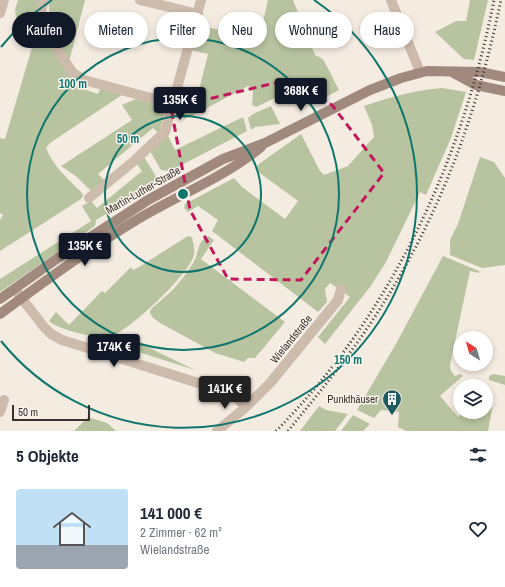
<!DOCTYPE html>
<html lang="de">
<meta charset="utf-8">
<style>
:root{--surface:#fff;--page:#f6f6f7;--text:#1f2937;--muted:#747a83;--line:#e0e1e3;--accent:#111827}
body{margin:0;font-family:"Archivo Narrow",sans-serif;background:var(--page);color:var(--text);height:100vh;display:flex;flex-direction:column;font-size:15px;white-space:nowrap}
*{box-sizing:border-box;margin:0}
p{font-size:13px;color:var(--muted)}
.icon{flex:none;width:22px;height:22px;fill:none;stroke:currentColor;stroke-width:2;stroke-linecap:round;stroke-linejoin:round}
.map{position:relative;height:431px;overflow:hidden}
.sheet{display:flex;flex-direction:column;background:var(--surface);flex:1}
.sheet>*{flex:none}
.hud{position:absolute;left:12px;top:12px;width:481px;height:36px;display:flex;gap:8px}
.needle{width:26px;rotate:323deg}
.tools{position:absolute;left:453px;top:331px;display:grid;gap:8px}
.tools a{display:grid;place-items:center;width:40px;height:40px;border-radius:50%;background:var(--surface);box-shadow:0 2px 6px #0003;font-size:20px}
.scale{position:absolute;left:12px;bottom:10px;width:78px;box-sizing:border-box;padding-left:4px;border:2px solid #3b302b;border-top:0;font-size:11px;line-height:14px;white-space:nowrap;color:#3b302b;-webkit-text-stroke:3px #fbf5ee;paint-order:stroke}
.price{position:absolute;translate:-50% -34px;padding:0 9px;border-radius:4px;background:var(--accent);color:#fff;font-size:13px;line-height:26px;filter:drop-shadow(0 1px 2px #0008)}
.price::after{content:'';position:absolute;left:50%;top:24px;width:12px;height:9px;margin-left:-6px;background:inherit;clip-path:polygon(0 0,100% 0,50% 100%)}
.price.active{background:#222;color:#fff}
ul{padding:0;list-style:none}
li{display:flex;align-items:center;gap:12px;height:100px;padding:0 16px}
li+li{border-top:1px solid var(--line)}
li span{display:grid;place-items:center;flex:none;width:112px;height:80px;border-radius:4px;color:#555}
li>.icon{margin-inline-start:auto}
span .icon{width:48px;height:48px;fill:#fffc;stroke-width:1}
li b{font-size:17px}
h2{display:flex;justify-content:space-between;align-items:center;height:48px;padding:0 16px;font-size:17px}
.tag{padding:0 14px;border-radius:18px;background:var(--surface);box-shadow:0 2px 6px #0003;font-size:14px;line-height:36px}
.tag.active{background:var(--accent);color:#fff}
.map>svg:first-child{display:block}
</style>
<div class="map">
<svg width="505" height="431" viewBox="0 0 505 431">
<rect width="100%" height="100%" fill="#f4ebe1"/>
<path fill="#b8c4a0" d="M18 0H40L39 10 78 79 75 86 98 94 101 87 122 95 50 143 46 148C53 166 68 179 82 193L83 196 81 199 0 251V220L3 215 0 213V138L5 139 41 17 24 12 22 19 16 17 15 10Z
M48 0H85L69 62 51 24Z
M268 0H293L315 55 323 59 339 90 326 97 318 83 314 84 311 81 256 107 252 105 253 92 251 87 248 86 192 116 184 119 177 114 180 98 196 102 208 54 191 50 198 25 259 39Z
M470 0H488L474 60 464 59 435 32 456 21H466Z
M442 88 466 92 451 138 426 195 420 192 386 262 370 287 325 344 318 337 350 297 330 283 325 289 327 302 318 312 212 231 218 220 198 206 188 212 184 208 185 204 234 178 242 187 285 219 298 201 261 174 255 168 259 164 301 134 320 171 324 175 348 166 374 137 372 125 364 106C390 97 415 90 442 88Z
M136 99 164 105 166 107 159 134 153 128 98 174 104 180 91 191 77 177 61 166 132 120 122 105Z
M271 106 280 124 255 127 251 130 248 118 253 114Z
M243 117 247 131 170 171 161 170 150 151 167 134 175 150Z
M144 157 159 181 96 220 95 226 0 292V279L91 221 82 206 91 201 97 208 142 171 137 164Z
M480 157 494 162 505 178V265L482 268 450 255V240L458 224Z
M188 236 192 237C193 243 196 251 193 258 185 278 130 330 110 337 100 340 56 329 49 321L56 312 69 325 102 291 105 293 131 267 133 270 139 267Z
M208 236 214 240 201 259 285 322 255 358H248L244 362 215 353 162 324 153 318 150 313 151 309C169 294 181 283 193 263 199 254 197 241 208 236Z
M443 256 479 271V273L470 271 450 365 451 371 455 376 460 374 463 376 440 396 458 417 464 412H486V400L492 408 488 431H406L398 427 399 412 381 410 374 418 357 410 397 342Z
M135 341 195 370 129 349 128 347Z
M493 374 505 376V385L489 380V376Z
M319 406 326 410 348 414 335 431H300Z
M353 415 370 424 363 431H341Z
M88 417 107 423 116 431H74Z"/>
<g fill="none" stroke-linecap="round" stroke-linejoin="round">
<path stroke="#cdbbac" stroke-width="10" d="M44 0 41 12 60 54 73 73 84 80 173 104
M140 0 198 14
M0 13 4 0
M89 198 134 161 165 132 201 0
M16 291 44 327 51 334 62 340 233 394 246 407
M0 412 4 400
M217 431 246 407 271 382 338 300 341 289"/>
<path stroke="#cdbbac" stroke-width="10" d="M391 0 420 72"/>
<path stroke="#a18a7d" stroke-width="10" d="M452 72 476 85 505 91
M0 299 58 258 148 200 223 159 265 143 370 90 401 78 427 71 480 72 505 77
M0 314C45 281 90 248 138 219 178 195 225 177 261 147"/>
<path stroke="#3b302b" stroke-width="3" stroke-dasharray="1 3" stroke-linecap="butt" d="M276 431C391 315 463 159 494 0
M288 431C318 394 348 358 374 318 439 219 477 115 501 0"/>
</g>
<path fill="none" stroke="#c2185b" stroke-width="3" stroke-dasharray="8 5" stroke-linejoin="round" d="M283 81 332 105 384 173 301 280 228 279 190 210 171 108Z"/>
<g fill="none" stroke="#0f766e" stroke-width="2">
<circle cx="183" cy="194" r="78"/>
<circle cx="183" cy="194" r="156"/>
<path d="M1 47A234 234 0 0 1 52 0M314 0A234 234 0 1 1 1 341"/>
</g>
<defs>
<symbol id="building-pin" viewBox="-11 -11 22 30"><path d="M0 17L-7.5 6A9.5 9.5 0 1 1 7.5 6Z" fill="#1f5a5e" stroke="#fbf5ee"/><path d="M-4-6H4V6H1V3H-1V6H-4ZM-2.5-4.3h1.7v1.8h-1.7ZM.8-4.3h1.7v1.8H.8ZM-2.5-1h1.7V.8h-1.7ZM.8-1h1.7V.8H.8Z" fill="#fff"/></symbol>
</defs>
<g fill-rule="evenodd">
<use href="#building-pin" x="381" y="388" width="22" height="30"/>
</g>
<g text-anchor="middle" stroke-width="3" stroke-linejoin="round" paint-order="stroke">
<g font-size="11" fill="#3b302b" stroke="#fbf5ee">
<text transform="translate(143 190) rotate(-30)" y="4">Martin-Luther-Straße</text>
<text transform="translate(291 339) rotate(-51)" y="4">Wielandstraße</text>
</g>
<g font-size="11" fill="#3b302b" stroke="#fbf5ee" text-anchor="end">
<text x="378" y="403">Punkthäuser</text>
</g>
</g>
<circle cx="183" cy="194" r="6" fill="#0f766e" stroke="#fbf5ee" stroke-width="2"/>
<g font-size="12" text-anchor="middle" font-weight="bold" fill="#0f766e" stroke="#fbf5ee" stroke-width="3" stroke-linejoin="round" paint-order="stroke">
<text x="73" y="88">100 m</text>
<text x="128" y="143">50 m</text>
<text x="348" y="364">150 m</text>
</g>
</svg>
<div class="tools">
<a><svg class="needle" viewBox="-14 -14 28 28"><path d="M0-13l5 13h-10z" fill="#e53935"/><path d="M0 13l5-13h-10z" fill="#747a83"/></svg></a>
<a><svg class="icon" aria-label="layers" viewBox="0 0 24 24"><path d="M12 4l9 5-9 5-9-5zM3 14l9 5 9-5"/></svg></a>
</div>
<div class="scale">50 m</div>
<b class="price" style="left:301px;top:112px">368K €</b>
<b class="price" style="left:180px;top:121px">135K €</b>
<b class="price" style="left:85px;top:267px">135K €</b>
<b class="price" style="left:114px;top:368px">174K €</b>
<b class="price active" style="left:225px;top:410px">141K €</b>
<div class="hud">
<a class="tag active">Kaufen</a>
<a class="tag">Mieten</a>
<a class="tag">Filter</a>
<a class="tag">Neu</a>
<a class="tag">Wohnung</a>
<a class="tag">Haus</a>
</div>
</div>
<section class="sheet">
<h2>5 Objekte<svg class="icon" aria-label="filters" viewBox="0 0 24 24"><path d="M4 7h16M4 17h16"/><circle cx="9" cy="7" r="2"/><circle cx="15" cy="17" r="2"/></svg></h2>
<ul>
<li><span style="background:linear-gradient(#bfe0f5 70%,#9aa5b1 0)"><svg class="icon" aria-label="home" viewBox="0 0 24 24"><path d="M3 11l9-7 9 7M6 9v11h12V9"/></svg></span><div><b>141 000 €</b><p>2 Zimmer · 62 m²</p><p>Wielandstraße</p></div><svg class="icon" aria-label="heart" viewBox="0 0 24 24"><path d="M12 20l-8-8c-3-5 5-10 8-4 3-6 11-1 8 4z"/></svg></li>
</ul>
</section>
